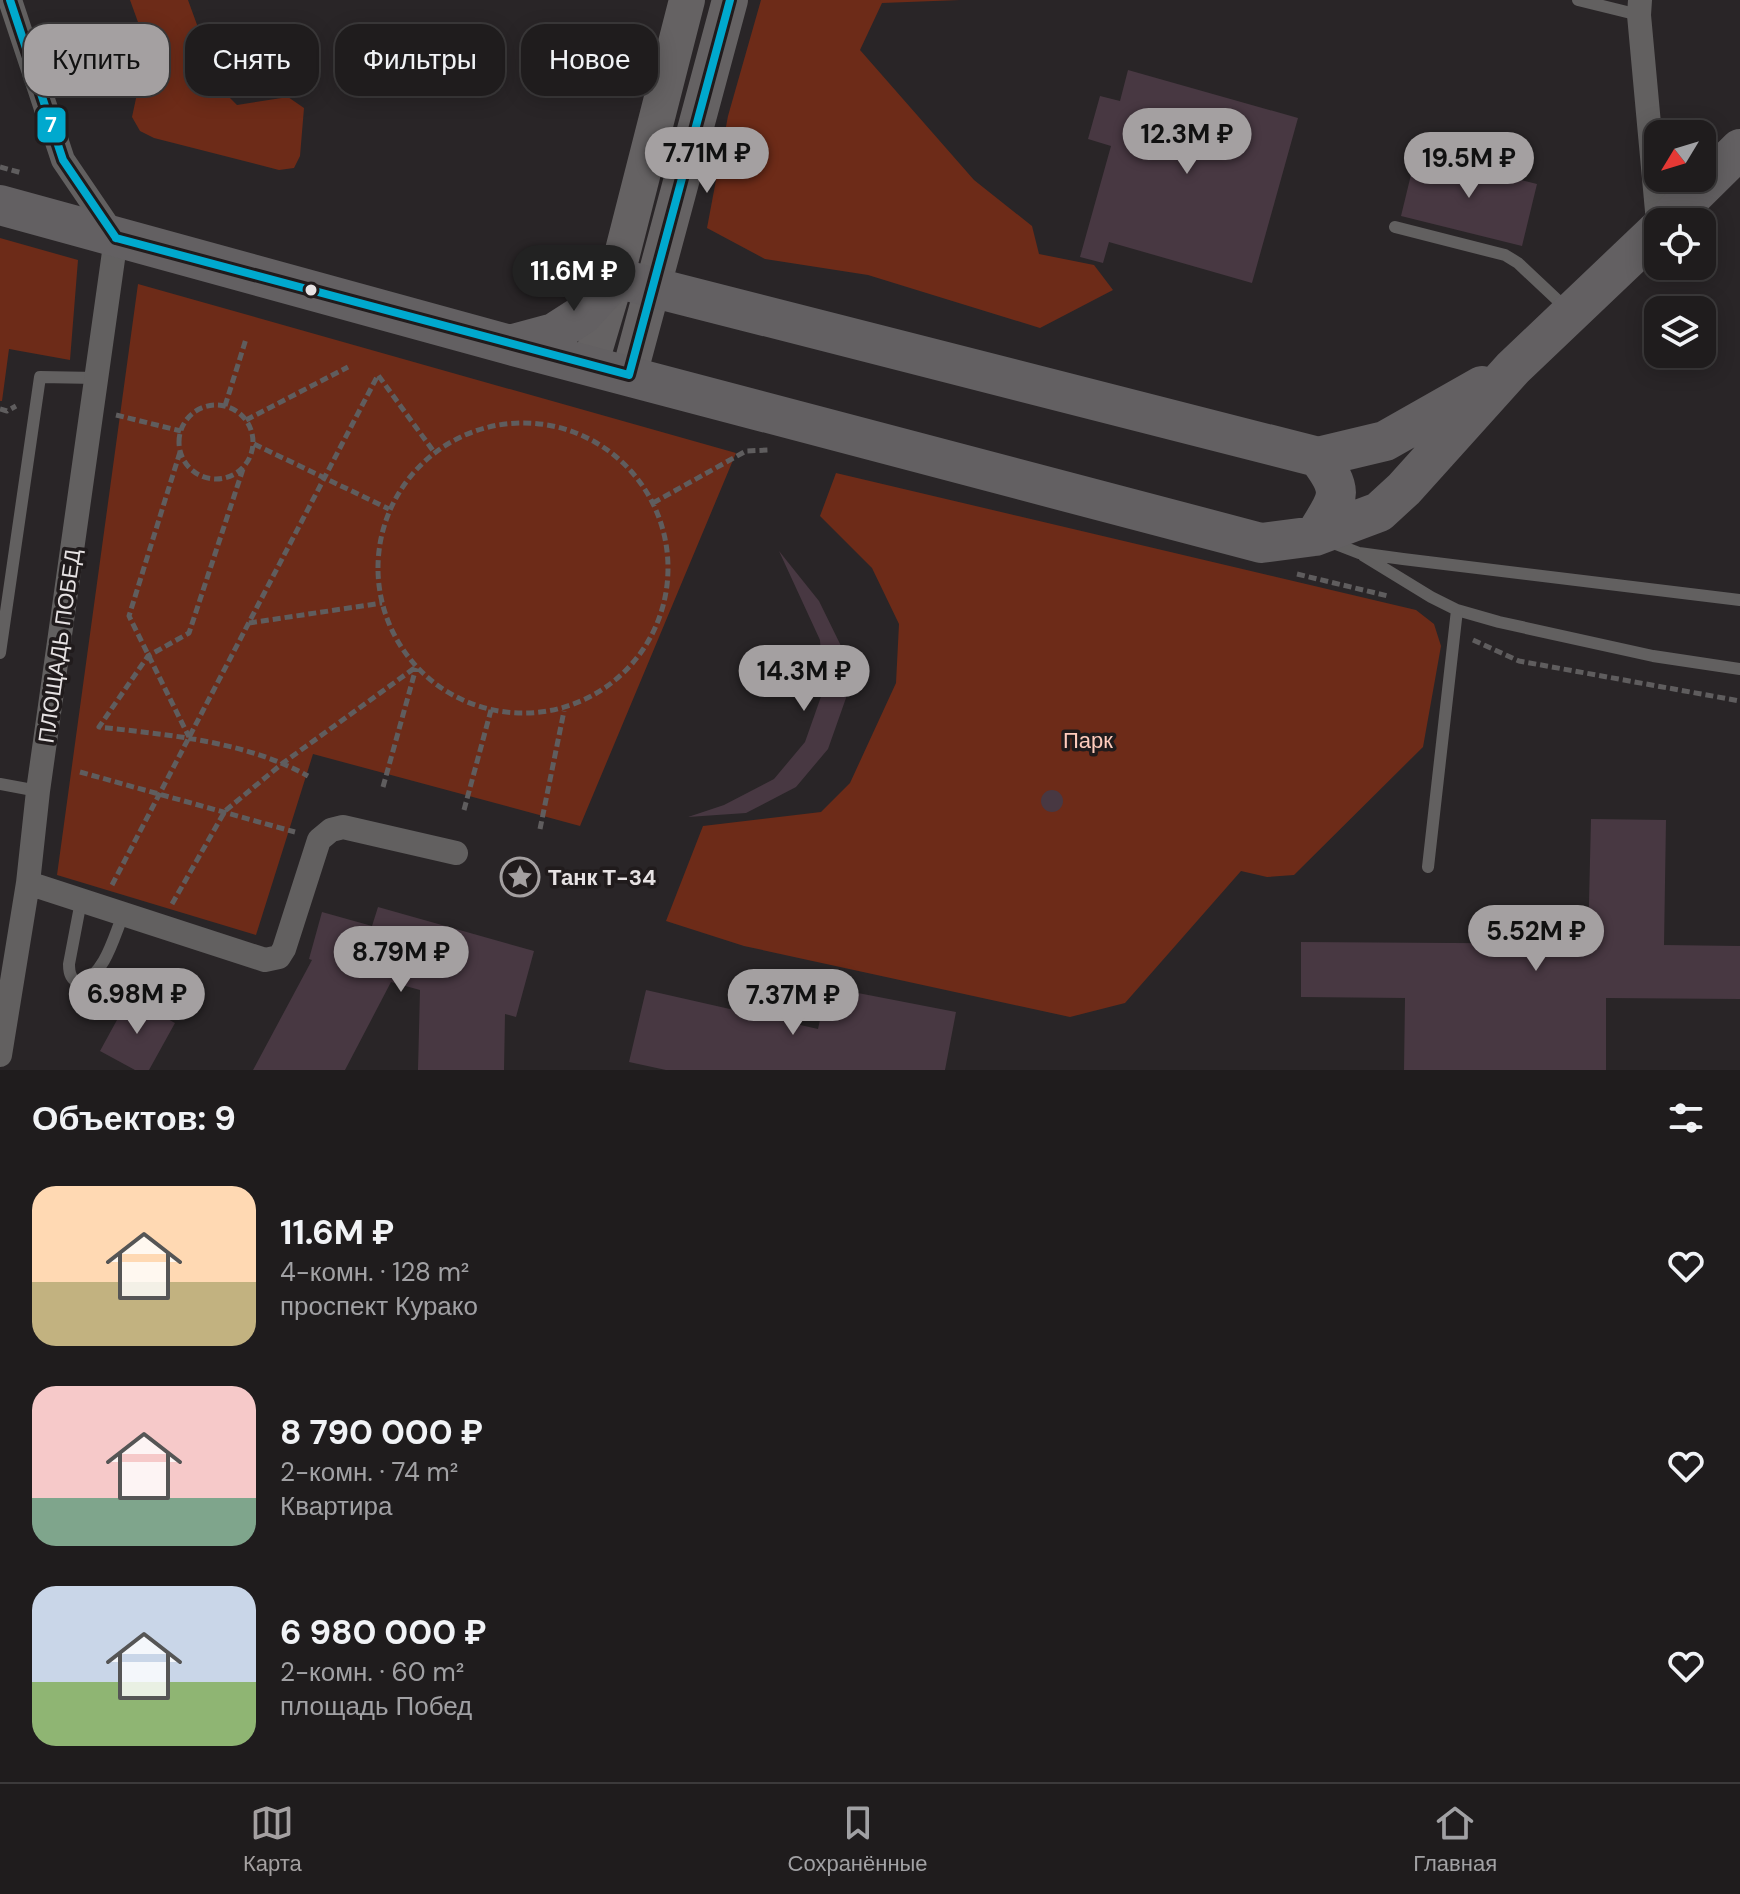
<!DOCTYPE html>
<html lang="ru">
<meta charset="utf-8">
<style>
:root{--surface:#1f1c1d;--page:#272526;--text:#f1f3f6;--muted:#a1a1a4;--line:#3c3a3b;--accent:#a4a0a1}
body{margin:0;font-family:"DM Sans",sans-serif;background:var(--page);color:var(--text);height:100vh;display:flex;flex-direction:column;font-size:30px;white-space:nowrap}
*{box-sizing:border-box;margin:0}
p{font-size:26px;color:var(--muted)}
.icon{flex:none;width:44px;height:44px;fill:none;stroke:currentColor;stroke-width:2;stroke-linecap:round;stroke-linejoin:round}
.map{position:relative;height:1070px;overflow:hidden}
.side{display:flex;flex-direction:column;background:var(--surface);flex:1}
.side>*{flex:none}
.top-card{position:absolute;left:24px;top:24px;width:800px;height:72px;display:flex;gap:16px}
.needle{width:52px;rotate:232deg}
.controls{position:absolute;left:1644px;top:120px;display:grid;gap:16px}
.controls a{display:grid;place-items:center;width:72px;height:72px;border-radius:16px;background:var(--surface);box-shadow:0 4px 20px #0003,0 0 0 2px var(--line);font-size:40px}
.price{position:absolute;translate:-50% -68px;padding:0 18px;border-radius:28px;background:var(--accent);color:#111;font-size:26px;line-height:52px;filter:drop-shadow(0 2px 4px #0008)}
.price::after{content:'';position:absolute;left:50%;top:48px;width:24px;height:18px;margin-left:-12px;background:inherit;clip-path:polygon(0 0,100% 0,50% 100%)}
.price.selected{background:#222;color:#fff}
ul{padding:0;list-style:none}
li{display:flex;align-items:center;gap:24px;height:200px;padding:0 32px}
li span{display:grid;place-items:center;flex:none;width:224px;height:160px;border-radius:24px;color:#555}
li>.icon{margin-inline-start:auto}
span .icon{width:96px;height:96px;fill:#fffc;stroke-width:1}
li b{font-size:34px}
h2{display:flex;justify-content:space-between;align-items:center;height:96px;padding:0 32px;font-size:34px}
.pill{padding:0 28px;border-radius:24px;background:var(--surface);box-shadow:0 4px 20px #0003,0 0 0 2px var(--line);font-size:28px;line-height:72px}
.pill.selected{background:var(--accent);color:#111}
.dock{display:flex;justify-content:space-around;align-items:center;height:112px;border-top:2px solid var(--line);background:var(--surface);font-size:22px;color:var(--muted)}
.dock a{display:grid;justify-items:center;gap:4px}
.dock .selected{color:var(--accent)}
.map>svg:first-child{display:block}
</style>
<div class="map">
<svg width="1740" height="1070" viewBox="0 0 1740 1070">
<rect width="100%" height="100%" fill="#292527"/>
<path fill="#6d2b18" d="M130 0H188L220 88 237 105 288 97 304 108 300 156 294 168 279 170 154 138 140 131 132 117 147 47Z
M761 0H960L882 3 860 50 974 180 1032 226 1039 254 1094 265 1113 290 1040 328 868 275 765 259 707 228 728 116Z
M0 238 78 260 70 360 9 349 2 401H0Z
M138 284 736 453 580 826 313 754 256 935 57 875Z
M836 473 1416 610 1434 624 1441 646 1423 747 1294 875 1267 877 1241 871 1125 1003 1070 1017 744 946 666 921 703 826 821 812 850 783 896 683 899 624 872 568 820 516Z"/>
<path fill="#483842" d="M1128 70 1298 118 1252 283 1109 242 1103 263 1080 257 1111 146 1088 139 1100 96 1120 101Z
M1416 154 1537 184 1522 246 1401 216Z
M779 551 819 601 842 648 846 698 828 749 796 787 746 813 688 817 724 805 774 779 805 742 823 691 820 640Z
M1041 801a11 11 0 1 1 22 0a11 11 0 1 1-22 0Z
M1591 819 1666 820 1664 945 1740 946V999L1606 998V1070H1404L1405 998 1301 997V942L1588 944Z
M378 907 534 951 516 1017 505 1014 504 1070H418L420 990 391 982 345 1070H253L312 960 309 959 322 912 372 926Z
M827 987 956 1012 945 1070H666L629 1062 646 990 818 1029Z
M129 998 175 1023 149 1070H135L100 1051Z"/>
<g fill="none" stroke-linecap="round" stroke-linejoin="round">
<path stroke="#5f5d5e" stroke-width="5" stroke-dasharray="8 4" stroke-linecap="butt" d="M0 167 22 173
M179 442a37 37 0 1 1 74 0a37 37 0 1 1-74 0Z
M225 406 246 339
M0 409 7 411 16 406
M116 415 181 431
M246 420 348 367
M378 568a145 145 0 1 1 290 0a145 145 0 1 1-290 0Z
M254 444 389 509
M180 452 129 616 189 737
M243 469 189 633 148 656 99 727C169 735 245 741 308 776
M653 503 746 451 770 450
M1297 574 1388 596
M249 623 382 603
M1473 640 1519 661 1740 701
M80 772 295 832
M383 787 416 668
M464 810 491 710
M540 829 564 711
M112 885 378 375 434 452
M172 904 225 811 283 763 416 667"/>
<path stroke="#626060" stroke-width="12" d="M1578 0 1639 15
M1395 227 1505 255 1518 263 1567 309
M1328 541 1359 553 1403 559 1740 600
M1364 556 1431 597 1457 610 1499 622 1653 656 1740 669
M0 653 40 377 97 378
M0 784 38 791
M1428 867 1457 610
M81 901 69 964C69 974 71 980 81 984 106 971 113 939 123 915"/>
<path stroke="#626060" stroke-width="24" d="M1640 0 1639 15 1658 222
M28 883 265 960 279 957 284 949 319 840 331 830 343 827 456 853
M0 1055 28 883 38 791 116 238 63 160 10 0"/>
<path stroke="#656263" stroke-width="36" d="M590 365 616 278 687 0
M629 375 730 0"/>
<path stroke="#636062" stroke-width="40" d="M0 205 510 345 1261 543 1315 536 1379 512 1404 489 1513 368 1658 230
M1666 222 1740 149
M510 345 554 333 582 315 616 278 1318 457 1385 441 1482 386
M1315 536C1337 498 1347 495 1318 457"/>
<defs>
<path id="bus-1" d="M10 0 63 160 116 238
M116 238 629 375 730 0"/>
</defs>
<use href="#bus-1" stroke="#201b1c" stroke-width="14"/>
<use href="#bus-1" stroke="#00a9ce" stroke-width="8"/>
</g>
<defs>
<symbol id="sight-ring" viewBox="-11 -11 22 22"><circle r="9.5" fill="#201b1c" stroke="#a4a0a1" stroke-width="1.5"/><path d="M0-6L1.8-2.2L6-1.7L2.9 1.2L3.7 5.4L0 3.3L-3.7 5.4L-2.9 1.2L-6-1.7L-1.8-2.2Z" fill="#a4a0a1"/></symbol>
</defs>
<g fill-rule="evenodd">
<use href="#sight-ring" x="498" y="855" width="44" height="44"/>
</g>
<circle fill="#e6e2e3" stroke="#201b1c" stroke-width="3" cx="311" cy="290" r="7"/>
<g text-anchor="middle" stroke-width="7" stroke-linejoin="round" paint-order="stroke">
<g font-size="22" fill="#e6e2e3" stroke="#201b1c">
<text transform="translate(59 646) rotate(-82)" y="8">ПЛОЩАДЬ ПОБЕД</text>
</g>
<g font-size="22" fill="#fecbbc" stroke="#201b1c">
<text x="1088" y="748">Парк</text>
</g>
<g font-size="22" font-weight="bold" fill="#e6e2e3" stroke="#201b1c" text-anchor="start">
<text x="548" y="885">Танк Т-34</text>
</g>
</g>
<rect stroke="#201b1c" stroke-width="3" x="36" y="106" width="31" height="38" rx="8" fill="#00a9ce"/>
<g font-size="22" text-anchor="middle" font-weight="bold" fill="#fff">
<text x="51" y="132">7</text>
</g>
</svg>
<div class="controls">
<a><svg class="needle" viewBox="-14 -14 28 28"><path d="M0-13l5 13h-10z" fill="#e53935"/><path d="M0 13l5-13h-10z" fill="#a1a1a4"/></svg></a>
<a><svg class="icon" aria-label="locate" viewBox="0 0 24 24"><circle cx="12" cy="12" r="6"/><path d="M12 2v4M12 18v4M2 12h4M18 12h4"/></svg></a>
<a><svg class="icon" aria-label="layers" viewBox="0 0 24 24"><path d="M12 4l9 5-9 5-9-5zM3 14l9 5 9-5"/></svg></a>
</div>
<b class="price" style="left:1187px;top:176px">12.3M ₽</b>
<b class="price" style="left:707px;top:195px">7.71M ₽</b>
<b class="price" style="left:1469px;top:200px">19.5M ₽</b>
<b class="price selected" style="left:574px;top:313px">11.6M ₽</b>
<b class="price" style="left:804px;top:713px">14.3M ₽</b>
<b class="price" style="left:1536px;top:973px">5.52M ₽</b>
<b class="price" style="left:401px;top:994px">8.79M ₽</b>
<b class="price" style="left:137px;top:1036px">6.98M ₽</b>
<b class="price" style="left:793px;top:1037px">7.37M ₽</b>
<div class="top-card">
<a class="pill selected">Купить</a>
<a class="pill">Снять</a>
<a class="pill">Фильтры</a>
<a class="pill">Новое</a>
</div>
</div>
<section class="side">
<h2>Объектов: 9<svg class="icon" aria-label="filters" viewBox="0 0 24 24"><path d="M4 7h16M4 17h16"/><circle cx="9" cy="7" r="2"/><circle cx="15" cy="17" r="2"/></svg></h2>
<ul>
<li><span style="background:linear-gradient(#ffd9b3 60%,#c2b280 0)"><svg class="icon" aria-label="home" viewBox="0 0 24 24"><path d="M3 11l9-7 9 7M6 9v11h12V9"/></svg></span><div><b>11.6M ₽</b><p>4-комн. · 128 m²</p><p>проспект Курако</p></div><svg class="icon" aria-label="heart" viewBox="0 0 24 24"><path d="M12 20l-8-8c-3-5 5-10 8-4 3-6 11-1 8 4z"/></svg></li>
<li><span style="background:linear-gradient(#f6c9c9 70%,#7fa58c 0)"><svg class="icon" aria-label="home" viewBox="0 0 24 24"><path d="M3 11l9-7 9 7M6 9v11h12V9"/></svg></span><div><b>8 790 000 ₽</b><p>2-комн. · 74 m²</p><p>Квартира</p></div><svg class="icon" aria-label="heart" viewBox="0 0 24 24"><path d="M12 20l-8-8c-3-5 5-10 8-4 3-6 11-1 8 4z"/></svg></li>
<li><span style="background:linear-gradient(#c9d6e8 60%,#8fb573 0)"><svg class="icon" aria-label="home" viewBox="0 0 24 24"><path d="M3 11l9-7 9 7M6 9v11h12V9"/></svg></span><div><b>6 980 000 ₽</b><p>2-комн. · 60 m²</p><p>площадь Побед</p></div><svg class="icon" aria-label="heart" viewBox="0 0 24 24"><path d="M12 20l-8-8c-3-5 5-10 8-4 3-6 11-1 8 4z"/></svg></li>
</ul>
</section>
<nav class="dock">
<a class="selected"><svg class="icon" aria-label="map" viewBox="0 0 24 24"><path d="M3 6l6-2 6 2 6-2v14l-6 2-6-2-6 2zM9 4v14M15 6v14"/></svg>Карта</a>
<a><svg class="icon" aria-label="saved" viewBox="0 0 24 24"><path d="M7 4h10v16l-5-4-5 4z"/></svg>Сохранённые</a>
<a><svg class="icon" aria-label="home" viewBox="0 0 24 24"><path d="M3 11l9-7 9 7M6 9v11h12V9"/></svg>Главная</a>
</nav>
